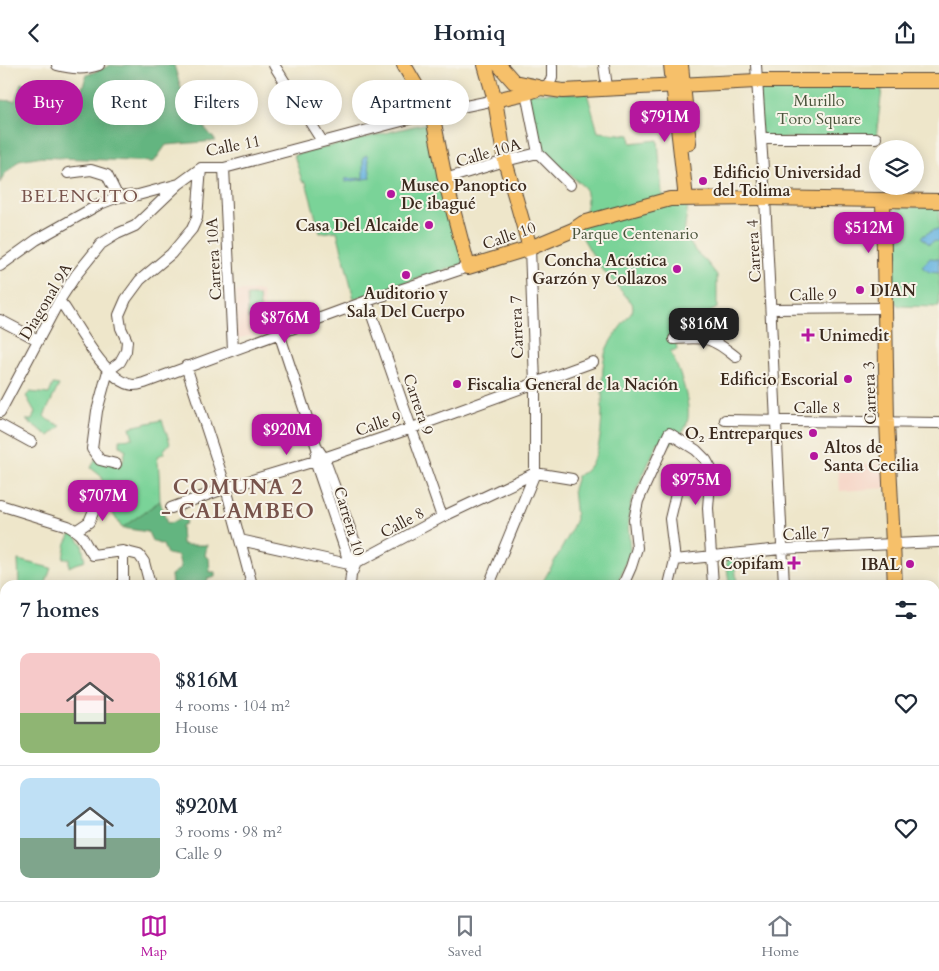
<!DOCTYPE html>
<meta charset="utf-8">
<style>
:root{--surface:#fff;--page:#f6f6f7;--text:#1f2937;--muted:#747a83;--line:#e0e1e3;--accent:#b5179e}
body{margin:0;font-family:Cardo,serif;background:var(--page);color:var(--text);height:100vh;display:flex;flex-direction:column;font-size:19px;white-space:nowrap}
*{box-sizing:border-box;margin:0}
p{font-size:16px;color:var(--muted)}
.icon{flex:none;width:28px;height:28px;fill:none;stroke:currentColor;stroke-width:2;stroke-linecap:round;stroke-linejoin:round}
.map{position:relative;flex:1;overflow:hidden}
.side{position:absolute;left:0px;top:515px;width:940px;height:321px;display:flex;flex-direction:column;background:var(--surface);border-radius:15px 15px 0 0;box-shadow:0 2px 12px #0003}
.side>*{flex:none}
.hud{position:absolute;left:15px;top:15px;width:500px;height:45px;display:flex;gap:10px}
.tools{position:absolute;left:869px;top:75px;display:grid;gap:10px}
.tools a{display:grid;place-items:center;width:55px;height:55px;border-radius:50%;background:var(--surface);box-shadow:0 2px 12px #0003;font-size:25px}
.price{position:absolute;translate:-50% -42px;padding:0 11px;border-radius:10px;background:var(--accent);color:#fff;font-size:16px;line-height:32px;filter:drop-shadow(0 1px 2px #0008)}
.price::after{content:'';position:absolute;left:50%;top:30px;width:15px;height:11px;margin-left:-8px;background:inherit;clip-path:polygon(0 0,100% 0,50% 100%)}
.price.selected{background:#222;color:#fff}
ul{padding:0;list-style:none}
li{display:flex;align-items:center;gap:15px;height:125px;padding:0 20px}
li+li{border-top:1px solid var(--line)}
li span{display:grid;place-items:center;flex:none;width:140px;height:100px;border-radius:10px;color:#555}
li>.icon{margin-inline-start:auto}
span .icon{width:60px;height:60px;fill:#fffc;stroke-width:1}
li b{font-size:21px}
h2{display:flex;justify-content:space-between;align-items:center;height:60px;padding:0 20px;font-size:21px}
.chip{padding:0 18px;border-radius:22px;background:var(--surface);box-shadow:0 2px 12px #0003;font-size:18px;line-height:45px}
.chip.selected{background:var(--accent);color:#fff}
header{display:flex;justify-content:space-between;align-items:center;height:65px;padding:0 20px;background:var(--surface);font-size:22px;font-weight:800}
.dock{display:flex;justify-content:space-around;align-items:center;height:70px;border-top:1px solid var(--line);background:var(--surface);font-size:14px;color:var(--muted)}
.dock a{display:grid;justify-items:center;gap:2px}
.dock .selected{color:var(--accent)}
.map>svg:first-child{display:block}
</style>
<header><svg class="icon" aria-label="back" viewBox="0 0 24 24"><path d="M15 5l-7 7 7 7"/></svg>Homiq<svg class="icon" aria-label="share" viewBox="0 0 24 24"><path d="M12 15V3M7 8l5-5 5 5M5 13v7h14v-7"/></svg></header>
<div class="map">
<svg width="939" height="836" viewBox="0 0 939 836">
<rect width="100%" height="100%" fill="#f7f3e8"/>
<filter id="ink" filterUnits="userSpaceOnUse"><feTurbulence type="fractalNoise" baseFrequency=".02" numOctaves="2"/><feDisplacementMap in="SourceGraphic" scale="10" xChannelSelector="R" yChannelSelector="G"/><feConvolveMatrix kernelMatrix="1 2 1 2 8 2 1 2 1" color-interpolation-filters="sRGB"/></filter>
<filter id="wash" filterUnits="userSpaceOnUse"><feTurbulence type="fractalNoise" baseFrequency=".0096" numOctaves="4" result="noise"/><feDisplacementMap in="SourceGraphic" scale="20" xChannelSelector="R" yChannelSelector="G"/><feGaussianBlur stdDeviation="1.12" result="paint"/><feColorMatrix in="noise" values="0 0 0 0 0 0 0 0 0 0 0 0 0 0 0 0 0 1.4 0 .05"/><feComposite in="paint" operator="in"/></filter>
<g filter="url(#wash)">
<rect width="100%" height="100%" fill="#eee6ca"/>
<path fill="#f6d2c3" d="M236 226H262L267 266 237 274Z
M884 398 886 423 840 426 838 401Z
M291 831H342V836H291Z"/>
<path fill="#7ad398" stroke="#5a7e5b" d="M756 16H883L876 73H761Z
M526 28H587L598 67 630 70 631 78 658 75 662 129 670 134 688 139 684 169 696 187 706 196 717 210V243L701 252 695 260 675 271 677 285 670 286C679 303 694 343 686 361 683 368 675 374 671 379L658 377 631 437 628 456 630 487 617 520H541L569 470 576 454 573 424 577 411C613 397 597 322 605 289 607 277 624 258 632 247L633 242 632 238 599 201 581 170 580 165 583 158 587 135 585 123 538 81Z
M427 58 464 195 461 200 354 234 337 166 320 168 306 117 302 116 294 90Z
M898 142H939V242L900 241 896 239 894 235 893 147Z
M247 231H259L261 251 248 254Z
M53 319 59 320 44 351 48 355 61 361 49 371 26 355H32L35 347 26 331 30 327 49 329Z
M162 355 170 378 164 385V388L157 392C160 407 159 420 160 436L122 463 103 433 102 412 91 403 98 389 122 399 126 385 120 381V374L133 373 130 362Z
M72 466 82 479 85 496 75 499 69 502V494L63 493 66 478Z
M734 492 737 518 729 519 726 493Z
M18 495 51 503 45 520H19Z
M5 549V593L3 594V598H0V556Z
M599 831H672L677 836H615Z"/>
<path fill="#63b580" stroke="#4f704f" d="M111 0 124 1V0H174L190 53 204 62 216 76 166 80 154 97 37 92 19 95 4 110 0 118V35L15 36 21 18 79 31 87 10Z
M160 436 167 459 184 453 186 458 181 461 182 478 185 480H207L205 491 209 493 210 507H215V512L207 514 208 520H172L171 510 181 503 178 491 167 489 163 480 152 476 148 467 122 463Z"/>
<path fill="#66b3e0" stroke="#506e7f" d="M367 90 371 113 345 117V114L363 113V92Z
M933 165H939V177L934 176 929 179 921 172Z
M930 193 939 194V208L929 207 922 202Z"/>
</g>
<g filter="url(#ink)">
<g fill="none" stroke-linecap="round" stroke-linejoin="round">
<defs>
<path id="minor" d="M57 0C72 4 84 5 99 0
M274 0 322 76
M604 0 607 22
M756 0 765 133 784 520
M541 23 550 18 552 12V0
M523 24 526 28 538 88 570 120
M761 73H876
M224 103 233 285
M68 108 91 105 107 110 118 132
M445 114 505 96 538 88
M0 201 36 175 100 139 118 132 138 130 179 119 201 103H224L432 48 495 35
M59 236 65 243C79 264 107 317 133 320 136 320 141 319 144 318L367 236 468 202
M367 236 442 452
M771 244 884 243
M0 255 38 275
M279 268 317 383 324 393 356 480V498L351 510 350 520
M674 274C706 272 710 271 736 292
M186 301 226 423 252 520
M0 347 59 236 76 210 101 179 117 169 135 161 179 119
M725 355 939 358
M0 360 31 377
M316 389 315 396 345 484 350 504
M116 399 100 395 92 384 97 346 108 306 120 297 126 286 127 276 121 263 119 250 126 234 140 215 171 189 192 164 197 153 201 103
M0 440 68 461C85 470 83 477 93 490L123 486 139 490 144 497 150 520
M171 443 226 423 315 396 412 363 593 297
M77 465 89 457 102 426
M240 475 348 499 356 498 442 452 535 408 572 414
M123 486V520
M675 495 781 484 939 477
M489 520 535 408V318L530 183
M623 520 631 502 637 483 634 455 638 436 669 368 696 385 706 395 711 404 708 443 713 520
M669 520 675 495 670 454 680 412
M935 607H939
M0 626H5
M0 676H5
M0 730 5 729
M445 831V836
M679 831 684 836
M68 836V831
M165 836V831
M191 836V831
M202 836V831
M227 836V831
M288 836V831
M348 836V831
M783 836 784 831
M830 836 831 831
M863 836 865 831"/>
<path id="major" d="M404 0 432 48 445 114 468 202 530 183 573 165 583 158 670 134 765 133 939 136
M485 0 495 35 505 96 530 183
M499 0 514 17 538 22
M671 0 686 134
M681 0 689 78
M495 35 526 28 541 23 563 26 756 16H939
M883 135 887 357 895 520
M935 717 939 718"/>
</defs>
<use href="#minor" stroke="#564638" stroke-width="12"/>
<use href="#major" stroke="#564638" stroke-width="16"/>
<use href="#minor" stroke="#fff" stroke-width="10"/>
<use href="#major" stroke="#f6c06b" stroke-width="14"/>
</g>
</g>
<g fill="#b5179e" stroke="#f7f3e8" stroke-width="2">
<circle cx="703" cy="116" r="5"/>
<circle cx="391" cy="129" r="5"/>
<circle cx="429" cy="160" r="5"/>
<circle cx="677" cy="204" r="5"/>
<circle cx="406" cy="210" r="5"/>
<circle cx="860" cy="225" r="5"/>
<path d="M805.5 262.5h5v5h5v5h-5v5h-5v-5h-5v-5h5z"/>
<circle cx="848" cy="314" r="5"/>
<circle cx="457" cy="319" r="5"/>
<circle cx="813" cy="368" r="5"/>
<circle cx="814" cy="391" r="5"/>
<path d="M791.5 490.5h5v5h5v5h-5v5h-5v-5h-5v-5h5z"/>
<circle cx="910" cy="499" r="5"/>
</g>
<g text-anchor="middle" stroke-width="4" stroke-linejoin="round" paint-order="stroke">
<g font-size="16" fill="#4b543c" stroke="#f7f3e8">
<text x="819" y="41">Murillo<tspan x="819" dy="18">Toro Square</tspan></text>
<text x="635" y="174">Parque Centenario</text>
</g>
<g font-size="16" fill="#3b2a1e" stroke="#f7f3e8">
<text transform="translate(233 80) rotate(-11)" y="6">Calle 11</text>
<text transform="translate(488 87) rotate(-16)" y="6">Calle 10A</text>
<text transform="translate(509 170) rotate(-19)" y="6">Calle 10</text>
<text transform="translate(753 186) rotate(-93)" y="6">Carrera 4</text>
<text transform="translate(213 194) rotate(-93)" y="6">Carrera 10A</text>
<text transform="translate(813 229) rotate(-1)" y="6">Calle 9</text>
<text transform="translate(45 236) rotate(-59)" y="6">Diagonal 9A</text>
<text transform="translate(516 262) rotate(-92)" y="6">Carrera 7</text>
<text transform="translate(869 328) rotate(-92)" y="6">Carrera 3</text>
<text transform="translate(419 339) rotate(71)" y="6">Carrera 9</text>
<text x="817" y="348">Calle 8</text>
<text transform="translate(378 358) rotate(-19)" y="6">Calle 9</text>
<text transform="translate(350 456) rotate(73)" y="6">Carrera 10</text>
<text transform="translate(402 457) rotate(-28)" y="6">Calle 8</text>
<text transform="translate(806 468) rotate(-3)" y="6">Calle 7</text>
</g>
<g font-size="16" font-weight="bold" fill="#3b2a1e" stroke="#f7f3e8" text-anchor="start">
<text x="713" y="113">Edificio Universidad<tspan x="713" dy="18">del Tolima</tspan></text>
<text x="401" y="126">Museo Panoptico<tspan x="401" dy="18">De ibagué</tspan></text>
<text x="419" y="166" text-anchor="end">Casa Del Alcaide</text>
<text x="667" y="201" text-anchor="end">Concha Acústica<tspan x="667" dy="18">Garzón y Collazos</tspan></text>
<text x="870" y="231">DIAN</text>
<text x="406" y="234" text-anchor="middle">Auditorio y<tspan x="406" dy="18">Sala Del Cuerpo</tspan></text>
<text x="819" y="276">Unimedit</text>
<text x="838" y="320" text-anchor="end">Edificio Escorial</text>
<text x="467" y="325">Fiscalia General de la Nación</text>
<text x="803" y="374" text-anchor="end">O₂ Entreparques</text>
<text x="824" y="388">Altos de<tspan x="824" dy="18">Santa Cecilia</tspan></text>
<text x="784" y="504" text-anchor="end">Copifam</text>
<text x="900" y="505" text-anchor="end">IBAL</text>
</g>
<g font-size="18" letter-spacing="1" fill="#78544c" stroke="#f7f3e8">
<text x="80" y="137">BELENCITO</text>
</g>
<g font-size="21" font-weight="bold" letter-spacing="1" fill="#78544c" stroke="#f7f3e8">
<text x="238" y="429">COMUNA 2<tspan x="238" dy="24">- CALAMBEO</tspan></text>
</g>
</g>
</svg>
<div class="tools">
<a><svg class="icon" aria-label="layers" viewBox="0 0 24 24"><path d="M12 4l9 5-9 5-9-5zM3 14l9 5 9-5"/></svg></a>
</div>
<b class="price" style="left:665px;top:78px">$791M</b>
<b class="price" style="left:869px;top:189px">$512M</b>
<b class="price" style="left:285px;top:279px">$876M</b>
<b class="price selected" style="left:704px;top:285px">$816M</b>
<b class="price" style="left:287px;top:391px">$920M</b>
<b class="price" style="left:696px;top:441px">$975M</b>
<b class="price" style="left:103px;top:457px">$707M</b>
<div class="hud">
<a class="chip selected">Buy</a>
<a class="chip">Rent</a>
<a class="chip">Filters</a>
<a class="chip">New</a>
<a class="chip">Apartment</a>
</div>
<section class="side">
<h2>7 homes<svg class="icon" aria-label="filters" viewBox="0 0 24 24"><path d="M4 7h16M4 17h16"/><circle cx="9" cy="7" r="2"/><circle cx="15" cy="17" r="2"/></svg></h2>
<ul>
<li><span style="background:linear-gradient(#f6c9c9 60%,#8fb573 0)"><svg class="icon" aria-label="home" viewBox="0 0 24 24"><path d="M3 11l9-7 9 7M6 9v11h12V9"/></svg></span><div><b>$816M</b><p>4 rooms · 104 m²</p><p>House</p></div><svg class="icon" aria-label="heart" viewBox="0 0 24 24"><path d="M12 20l-8-8c-3-5 5-10 8-4 3-6 11-1 8 4z"/></svg></li>
<li><span style="background:linear-gradient(#bfe0f5 60%,#7fa58c 0)"><svg class="icon" aria-label="home" viewBox="0 0 24 24"><path d="M3 11l9-7 9 7M6 9v11h12V9"/></svg></span><div><b>$920M</b><p>3 rooms · 98 m²</p><p>Calle 9</p></div><svg class="icon" aria-label="heart" viewBox="0 0 24 24"><path d="M12 20l-8-8c-3-5 5-10 8-4 3-6 11-1 8 4z"/></svg></li>
</ul>
</section>
</div>
<nav class="dock">
<a class="selected"><svg class="icon" aria-label="map" viewBox="0 0 24 24"><path d="M3 6l6-2 6 2 6-2v14l-6 2-6-2-6 2zM9 4v14M15 6v14"/></svg>Map</a>
<a><svg class="icon" aria-label="saved" viewBox="0 0 24 24"><path d="M7 4h10v16l-5-4-5 4z"/></svg>Saved</a>
<a><svg class="icon" aria-label="home" viewBox="0 0 24 24"><path d="M3 11l9-7 9 7M6 9v11h12V9"/></svg>Home</a>
</nav>
